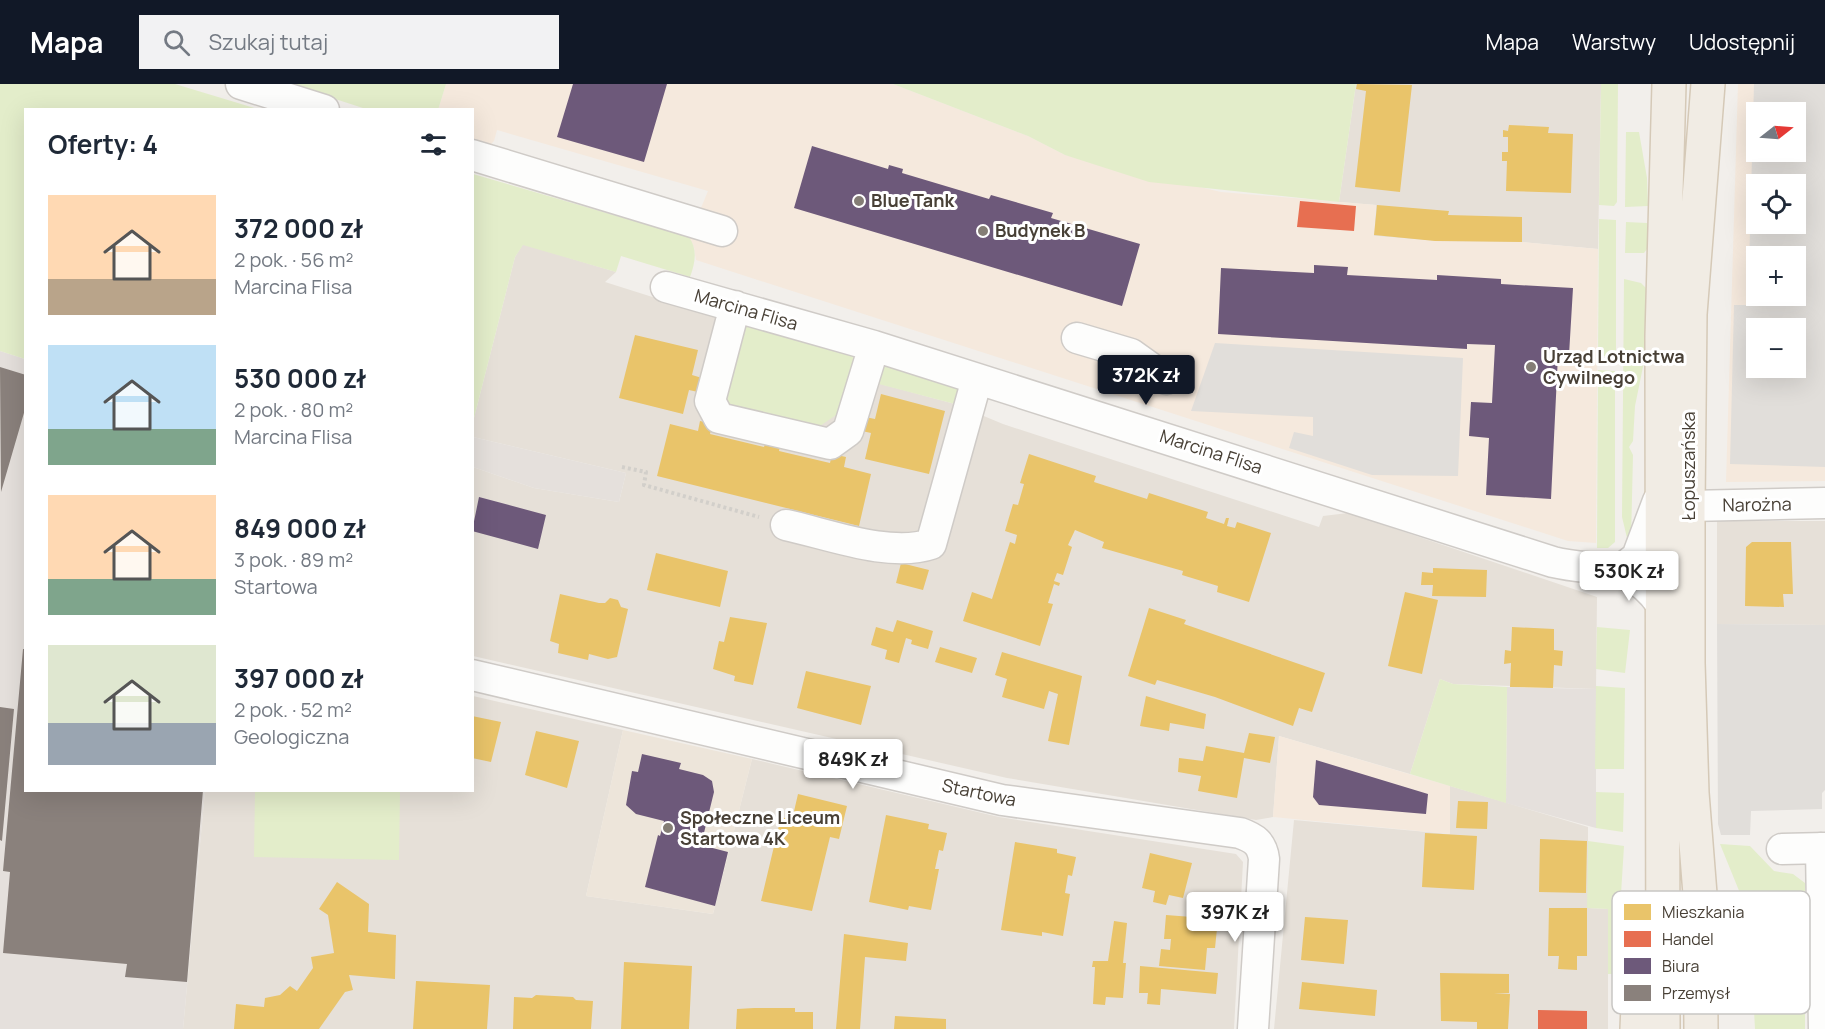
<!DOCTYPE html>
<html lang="pl">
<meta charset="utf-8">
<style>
:root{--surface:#fff;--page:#f2f2f3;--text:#1f2937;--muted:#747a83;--accent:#111827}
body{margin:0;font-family:Manrope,sans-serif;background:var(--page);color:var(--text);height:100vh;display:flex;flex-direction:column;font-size:22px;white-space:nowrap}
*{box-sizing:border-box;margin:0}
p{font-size:20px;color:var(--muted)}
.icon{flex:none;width:33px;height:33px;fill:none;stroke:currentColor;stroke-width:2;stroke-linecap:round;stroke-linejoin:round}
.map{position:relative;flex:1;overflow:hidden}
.details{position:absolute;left:24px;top:24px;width:450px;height:684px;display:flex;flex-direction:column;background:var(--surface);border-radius:0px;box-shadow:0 6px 24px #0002}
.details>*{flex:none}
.needle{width:39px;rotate:73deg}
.buttons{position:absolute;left:1746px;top:18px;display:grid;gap:12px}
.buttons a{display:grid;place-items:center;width:60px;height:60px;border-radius:0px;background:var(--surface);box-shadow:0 6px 24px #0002;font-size:30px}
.price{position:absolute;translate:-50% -51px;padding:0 14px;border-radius:6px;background:#fff;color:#222;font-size:20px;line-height:39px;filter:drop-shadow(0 2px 3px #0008)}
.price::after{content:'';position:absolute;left:50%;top:36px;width:18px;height:14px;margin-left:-9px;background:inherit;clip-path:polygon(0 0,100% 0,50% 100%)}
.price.selected{background:var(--accent);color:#fff}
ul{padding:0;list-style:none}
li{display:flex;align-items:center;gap:18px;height:150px;padding:0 24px}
li span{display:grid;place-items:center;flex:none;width:168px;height:120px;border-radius:0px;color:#555}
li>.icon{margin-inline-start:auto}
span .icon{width:72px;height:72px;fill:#fffc;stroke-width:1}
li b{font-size:26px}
h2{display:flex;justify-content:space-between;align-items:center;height:72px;padding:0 24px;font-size:26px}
header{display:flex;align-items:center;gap:36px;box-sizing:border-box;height:84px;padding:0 30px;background:var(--accent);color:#fff}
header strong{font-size:28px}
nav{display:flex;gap:33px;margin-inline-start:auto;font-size:21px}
.search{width:420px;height:54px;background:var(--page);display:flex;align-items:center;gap:15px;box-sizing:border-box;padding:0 21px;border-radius:0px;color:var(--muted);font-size:22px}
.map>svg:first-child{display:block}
</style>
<header>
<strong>Mapa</strong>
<div class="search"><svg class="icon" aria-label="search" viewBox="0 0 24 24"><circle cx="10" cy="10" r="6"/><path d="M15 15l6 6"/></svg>Szukaj tutaj</div>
<nav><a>Mapa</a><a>Warstwy</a><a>Udostępnij</a></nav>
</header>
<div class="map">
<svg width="1825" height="945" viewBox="0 0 1825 945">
<rect width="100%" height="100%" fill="#f2efeb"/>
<path fill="#e6e0d8" d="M1356 0H1601L1598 165 1522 158 1436 157 1374 152 1376 121 1339 118Z
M523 160 616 188 605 198 741 241 851 292 955 320 1003 340 1319 443 1323 432 1348 429 1597 513 1596 605 1453 600 1440 595 1410 690 1279 652 1273 733 1256 736 1007 694 473 572V383L534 404 619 418 626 389 473 353V338L515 173Z
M1717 437H1825V541L1717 540Z
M473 612 623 646 586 812 713 830 752 675 999 733 1236 770 1243 778 1234 945H183L205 707 472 706Z
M1450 702 1588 743V824L1608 825V945H1274L1294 736 1449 750Z"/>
<path fill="#f5e9dd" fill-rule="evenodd" d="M446 0H893L1028 52 1065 71 1221 108 1376 121 1374 152 1436 157 1522 158 1598 165 1596 459 1568 457 696 176 694 163 689 153 708 107 497 46 494 57 488 63 473 59 472 26H438Z
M1738 0H1825V397L1726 398ZM1756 28H1796V68H1756ZM1756 100H1796V140H1756ZM1756 172H1796V212H1756ZM1756 244H1796V284H1756Z
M1279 652 1450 702V750L1273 733Z"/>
<path fill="#e5e0dc" d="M0 267 25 275 26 706 205 707 183 945H0Z
M473 353 626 389 619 418 534 404 473 383Z
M1507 603 1596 605V744L1506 719Z"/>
<path fill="#ede5da" d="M623 646 752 675 713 830 586 812Z"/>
<path fill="#e3edca" d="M0 0H175L258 25 26 26 25 275 0 267Z
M289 0H446L438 26 366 25Z
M893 0H1356L1339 118 1149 98 1065 71 1028 52Z
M1601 0H1618L1617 118 1614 122 1599 121Z
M1626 48H1639L1647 94 1648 122 1625 123Z
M473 90 689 153C698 166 695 179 690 193L621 172 616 188 523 161 515 173 473 338Z
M1599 135 1616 136V272H1598Z
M1626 138 1647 139V165L1644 169H1625Z
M1624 195 1641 199 1646 204V268L1635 322 1633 357 1629 363 1633 371 1631 456 1628 458 1622 433Z
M748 239 854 271 842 327 817 344 730 322 723 310 741 241Z
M883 273 958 295 959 307 955 320 875 299Z
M1598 286 1615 287V458L1608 464H1597Z
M1597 543 1630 546 1625 589 1596 585Z
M1440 595 1453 600 1507 603 1506 719 1410 690Z
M1596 602 1625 604 1624 685H1595Z
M255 707H400L399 776 254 773Z
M1596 708 1624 709 1623 748 1596 744Z
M1588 757 1624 762 1616 890H1608V825L1587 824Z
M1720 760 1750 762 1774 787 1793 790 1805 799V945H1755L1748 815 1742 814Z"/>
<path fill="#e1deda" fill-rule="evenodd" d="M1754 0H1825V383L1730 380 1734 221H1748ZM1756 28H1796V68H1756ZM1756 100H1796V140H1756ZM1756 172H1796V212H1756ZM1756 244H1796V284H1756Z
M1215 259 1463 274 1458 392 1372 391 1289 364 1294 348 1313 352V333L1191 327Z
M1717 540 1825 541V706L1822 709V725L1751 727 1750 751H1721L1718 740Z"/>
<path fill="#e9c46a" d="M1357 0 1412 1 1400 108 1355 103 1366 7 1356 5Z
M1509 41 1549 43 1548 49 1573 50 1571 109 1506 107 1507 77H1502V68H1508V53H1503V46L1508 47Z
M1377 121 1449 127 1448 131 1522 133V158L1435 157 1374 151Z
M635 251 698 266 692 291 702 294 698 308 689 306 683 330 619 314Z
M881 310 945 327 929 390 865 375 871 349 862 347 865 333 875 335Z
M700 337 713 340 710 350 764 363 767 354 781 357 779 367 830 379 832 370 846 373 844 383 871 390 859 442 657 392 670 340 698 347Z
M1029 370 1096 392 1094 398 1147 415 1149 409 1208 428 1206 434 1224 440 1226 434H1229L1227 442 1235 444 1237 438 1271 449 1249 518 1217 508 1218 502 1182 491 1183 487 1102 464 1104 458 1075 446 1068 461 1072 463 1063 491 1057 489 1054 497 1060 499 1059 502 1054 500 1048 519 1053 520 1040 562 963 537 972 508 992 515 1010 458 1015 460 1017 451 1005 447 1013 420 1018 421 1024 400 1020 399Z
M1752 458H1791L1793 510H1783L1784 523 1745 522 1746 463Z
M656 469 728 487 720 523 647 506Z
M901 479 929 486 923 506 896 499Z
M1433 484 1487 486 1486 513 1432 512 1433 501H1421L1422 488 1433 489Z
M1405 508 1438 516 1422 590 1388 582Z
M560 510 599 519H605L610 514 618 516 621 523 628 525 617 573 608 575 589 570 588 576 558 569 559 560 550 557Z
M1149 524 1186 536 1184 540 1325 589 1312 628 1299 624 1293 642 1215 613 1157 596 1155 601 1128 592Z
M730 533 767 539 753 601 734 597 735 592 713 585 719 557 724 558Z
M897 536 933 547 928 565 911 560 912 556 906 554 899 579 885 575 887 566 871 561 876 543 893 548Z
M1512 543 1554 545V566L1563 567 1562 582 1554 581 1553 604 1510 603 1511 579 1504 580 1505 566 1511 567Z
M940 563 977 574 972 589 935 578Z
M1002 568 1082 592 1069 661 1048 657 1058 610 1049 607 1044 625 1002 613 1007 595 995 591Z
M806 587 871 602 861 641 797 624Z
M1146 612 1206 630 1204 645 1170 639 1169 647 1140 642Z
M472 632 501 638 491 678 472 674Z
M536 647 579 657 567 704 525 691Z
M1249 649 1275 653 1270 679 1244 674 1237 714 1198 707 1201 692 1178 688 1179 674 1203 677 1206 662 1244 669Z
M798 710 847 722 839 755 830 753 812 827 761 817 781 733 792 736Z
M1458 717 1488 718 1487 745 1456 744Z
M886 731 929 740 928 745 947 749 943 767 939 766 935 785H939L931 826 909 822 908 826 869 818Z
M1425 749 1477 752 1474 806 1422 803Z
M1540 755 1587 757 1586 809 1539 808Z
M1015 758 1057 765V769L1076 773 1072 792 1068 791 1065 809 1070 810 1063 852 1042 848V852L1001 846Z
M1150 769 1192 779 1183 814 1169 811 1166 821 1153 818 1155 807 1142 804Z
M337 798 369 820 368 848 396 851 395 895 349 891 353 906 345 908 319 945H234L236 920 264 923 265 914 280 911 290 902 297 907 313 884 311 873 334 869 328 831 319 825Z
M1549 824H1587V872H1577V886L1558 885 1559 872H1548Z
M1166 831 1218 835 1215 864H1207L1205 886 1159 882 1161 865 1170 866 1171 855H1164Z
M1305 833 1348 836 1344 880 1301 876Z
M1114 837 1127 839 1123 879H1126L1123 914 1106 913 1105 921 1093 920 1095 883H1092L1093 877H1108Z
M844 850 908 859 906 877 865 873 860 945H836Z
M624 878 692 882 689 945H621Z
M1140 882 1218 889 1216 910 1161 905 1160 921 1147 920 1148 909H1139Z
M1440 889 1509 890V909H1494L1510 910 1508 945H1477V938L1441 937Z
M416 897 490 901 487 945H413Z
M1302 898 1377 906 1375 932 1299 925Z
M536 911 573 913 576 916 593 917 591 945H513L514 913 532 914Z
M754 924H795V928H813V945H736L737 925Z
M895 932 946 935V945H894Z"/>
<path fill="#e76f51" d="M1300 117 1356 122 1354 147 1297 143Z
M1538 926 1587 927V945H1538Z"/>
<path fill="#6d597a" d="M573 0H667L644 78 557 53Z
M812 62 888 85 889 81 903 85 902 89 989 115 991 111 1053 129 1051 134 1140 160 1122 222 794 124Z
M1314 181 1348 183 1347 191 1437 196V191L1501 195V200L1573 204 1569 271H1558L1551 415 1486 411 1489 354 1469 352 1471 318 1492 319 1495 261 1467 260V265L1218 250 1221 184 1314 189Z
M479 413 546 431 538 465 472 447Z
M642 670 681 679 679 685 703 691 712 697 714 708 701 761 728 768 715 822 645 803 658 751 660 752 664 737 636 730 626 721 632 687 638 688Z
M1316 676 1428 710 1426 730 1319 721 1313 713Z"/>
<path fill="#8a817c" d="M0 283 26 291V322L1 408Z
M23 565H26V706H203L187 898 125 893 127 880 3 869 10 788 3 787Z
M0 623 14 625 2 757 0 756Z"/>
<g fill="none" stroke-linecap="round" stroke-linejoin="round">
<defs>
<path id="minor" d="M241 0 324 26
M472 71 722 147
M666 203 874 262 1553 478C1599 489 1630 476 1661 520
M735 222 710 317 719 334 830 360 848 347 874 262
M1077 254 1131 270 1166 295
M1688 422 1825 419
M786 441C828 450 890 474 931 460L977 295
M1619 487 1637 473 1658 417
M472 591 1002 716 1240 749C1254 754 1262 759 1264 775L1253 945
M1821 764 1824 945
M1782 765 1825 764"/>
<path id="major" d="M1637 945 1639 898 1648 852
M1663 945 1662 252 1669 0
M1701 945 1700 810 1692 709 1688 579V422L1690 230 1708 0"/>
</defs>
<use href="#minor" stroke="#cfcbc7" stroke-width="33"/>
<use href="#major" stroke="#d5c9b7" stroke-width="36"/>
<path stroke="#d2cfca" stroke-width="4" stroke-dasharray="3 3" stroke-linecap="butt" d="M622 383 646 388 644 401 759 433"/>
<use href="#minor" stroke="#fdfdfc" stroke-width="30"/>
<use href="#major" stroke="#f1ece4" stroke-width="33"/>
</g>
<g fill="#847d75" stroke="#fff" stroke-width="2">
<circle cx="859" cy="117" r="6"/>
<circle cx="983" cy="147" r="6"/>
<circle cx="1531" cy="283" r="6"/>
<circle cx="668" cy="744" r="6"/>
</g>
<g text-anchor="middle" stroke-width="6" stroke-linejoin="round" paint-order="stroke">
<g font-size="18" font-weight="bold" fill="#484036" stroke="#fff" text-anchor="start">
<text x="871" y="123">Blue Tank</text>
<text x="995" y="153">Budynek B</text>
<text x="1543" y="279">Urząd Lotnictwa<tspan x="1543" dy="21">Cywilnego</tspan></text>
<text x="680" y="740">Społeczne Liceum<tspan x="680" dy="21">Startowa 4K</tspan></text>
</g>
<g font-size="18" fill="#484036" stroke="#fff">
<text transform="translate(746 226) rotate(16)" y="6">Marcina Flisa</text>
<text transform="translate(1211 368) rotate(18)" y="6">Marcina Flisa</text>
<text transform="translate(1689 382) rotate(-90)" y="6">Łopuszańska</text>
<text transform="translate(1757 421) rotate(-1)" y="6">Narożna</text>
<text transform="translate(979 709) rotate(12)" y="6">Startowa</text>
</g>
</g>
<rect x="1612" y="807" width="198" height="123" rx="9" fill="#fff" stroke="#c8c6c3" stroke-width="1.5"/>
<rect x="1624" y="820" width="27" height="16" fill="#e9c46a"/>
<rect x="1624" y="847" width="27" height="16" fill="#e76f51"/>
<rect x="1624" y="874" width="27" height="16" fill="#6d597a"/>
<rect x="1624" y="901" width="27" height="16" fill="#8a817c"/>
<g font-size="16" fill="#484036">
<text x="1662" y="834">Mieszkania</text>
<text x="1662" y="861">Handel</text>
<text x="1662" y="888">Biura</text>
<text x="1662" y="915">Przemysł</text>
</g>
</svg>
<div class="buttons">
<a><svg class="needle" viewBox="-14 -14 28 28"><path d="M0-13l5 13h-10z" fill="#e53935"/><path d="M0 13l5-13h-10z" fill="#747a83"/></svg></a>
<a><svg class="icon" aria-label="locate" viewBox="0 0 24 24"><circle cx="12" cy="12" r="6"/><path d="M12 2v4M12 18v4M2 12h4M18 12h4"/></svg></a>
<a>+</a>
<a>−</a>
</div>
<b class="price selected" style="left:1146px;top:322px">372K zł</b>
<b class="price" style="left:1629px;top:518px">530K zł</b>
<b class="price" style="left:853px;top:706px">849K zł</b>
<b class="price" style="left:1235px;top:859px">397K zł</b>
<section class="details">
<h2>Oferty: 4<svg class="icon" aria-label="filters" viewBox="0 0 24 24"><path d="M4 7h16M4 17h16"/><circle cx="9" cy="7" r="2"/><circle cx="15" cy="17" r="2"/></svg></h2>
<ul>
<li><span style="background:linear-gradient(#ffd9b3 70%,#b9a48a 0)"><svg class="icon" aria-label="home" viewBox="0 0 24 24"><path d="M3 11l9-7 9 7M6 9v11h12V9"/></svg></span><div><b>372 000 zł</b><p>2 pok. · 56 m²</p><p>Marcina Flisa</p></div></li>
<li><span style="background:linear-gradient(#bfe0f5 70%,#7fa58c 0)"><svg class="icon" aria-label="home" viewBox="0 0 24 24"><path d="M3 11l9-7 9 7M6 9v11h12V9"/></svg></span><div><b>530 000 zł</b><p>2 pok. · 80 m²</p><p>Marcina Flisa</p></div></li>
<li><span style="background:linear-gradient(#ffd9b3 70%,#7fa58c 0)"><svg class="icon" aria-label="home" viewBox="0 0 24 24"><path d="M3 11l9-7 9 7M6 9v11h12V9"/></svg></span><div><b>849 000 zł</b><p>3 pok. · 89 m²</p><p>Startowa</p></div></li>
<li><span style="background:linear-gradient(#dfe7d0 65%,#9aa5b1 0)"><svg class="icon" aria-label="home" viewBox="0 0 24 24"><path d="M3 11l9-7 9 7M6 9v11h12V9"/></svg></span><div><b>397 000 zł</b><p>2 pok. · 52 m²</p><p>Geologiczna</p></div></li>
</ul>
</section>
</div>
